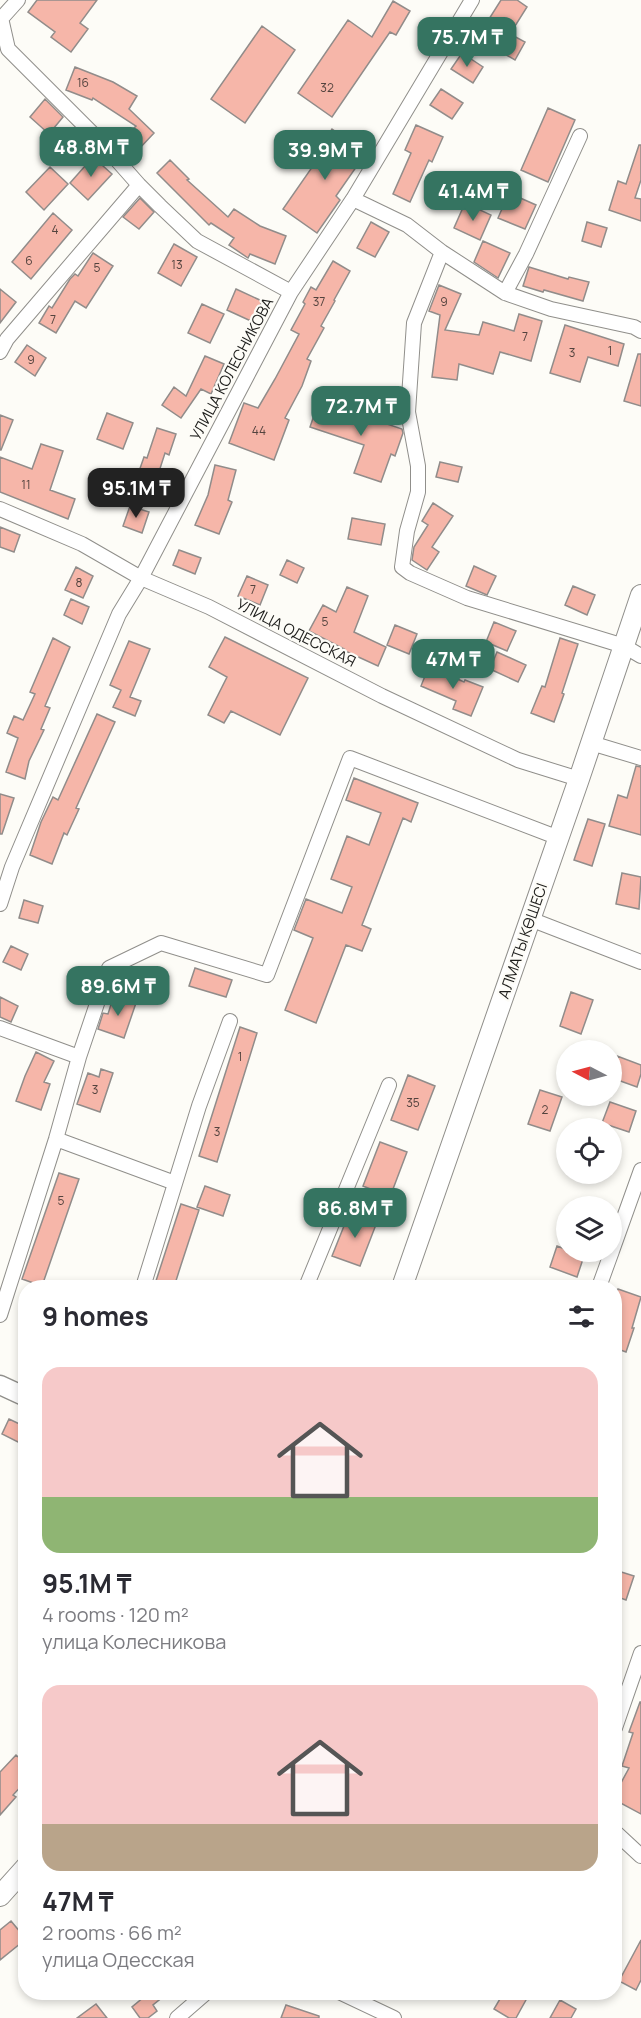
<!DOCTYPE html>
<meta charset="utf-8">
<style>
:root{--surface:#fff;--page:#f2f2f3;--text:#2b2b33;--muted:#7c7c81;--accent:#357461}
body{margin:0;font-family:Manrope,sans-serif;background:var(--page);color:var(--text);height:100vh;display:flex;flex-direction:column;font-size:22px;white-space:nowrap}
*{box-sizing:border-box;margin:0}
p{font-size:20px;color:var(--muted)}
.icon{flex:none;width:33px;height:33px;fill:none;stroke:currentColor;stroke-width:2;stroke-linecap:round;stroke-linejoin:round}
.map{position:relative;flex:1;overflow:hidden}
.panel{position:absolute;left:18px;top:1280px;width:604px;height:720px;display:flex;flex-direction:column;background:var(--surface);border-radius:24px;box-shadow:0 3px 9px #0003}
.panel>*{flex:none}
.needle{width:39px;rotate:276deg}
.fabs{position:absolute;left:556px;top:1040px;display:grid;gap:12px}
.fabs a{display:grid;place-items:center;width:66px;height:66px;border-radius:50%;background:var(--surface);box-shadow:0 3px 9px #0003;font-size:30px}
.price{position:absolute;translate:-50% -51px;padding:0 14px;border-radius:12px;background:var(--accent);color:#fff;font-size:20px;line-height:39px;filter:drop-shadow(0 2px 3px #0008)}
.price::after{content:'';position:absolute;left:50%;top:36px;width:18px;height:14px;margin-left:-9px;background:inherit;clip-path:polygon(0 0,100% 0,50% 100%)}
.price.current{background:#222;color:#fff}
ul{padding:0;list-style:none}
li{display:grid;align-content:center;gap:12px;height:318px;padding:0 24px}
li span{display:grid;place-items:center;height:186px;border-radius:18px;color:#555}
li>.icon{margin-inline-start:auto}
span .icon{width:108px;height:108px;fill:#fffc;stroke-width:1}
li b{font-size:26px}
h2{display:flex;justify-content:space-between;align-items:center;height:72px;padding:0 24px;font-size:26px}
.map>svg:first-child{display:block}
</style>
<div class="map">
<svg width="641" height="2018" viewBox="0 0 641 2018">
<rect width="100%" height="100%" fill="#fdfcf7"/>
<path fill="#f6b6a9" stroke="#918c8a" stroke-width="1.5" d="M37 0H97L80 23 88 29 71 52 51 37 55 32 28 12Z
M501 0H517L527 7 510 34 525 42 515 60 477 38Z
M393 1 410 11 396 35 390 32 332 117 298 93 348 20 372 37Z
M262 26 295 50 245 123 211 99Z
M462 53 483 67 473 83 451 69Z
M75 67 113 82 137 96 129 109 154 133 139 149 126 136 136 126 93 98 92 100 66 90Z
M441 89 463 103 452 119 430 105Z
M45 99 63 117 49 134 30 117Z
M548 108 575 120 548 182 521 170Z
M416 125 443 137 432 162 429 160 410 202 393 194 411 153 405 150Z
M332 129 366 153 336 196 340 200 317 233 283 209 313 166 309 163Z
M639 145H641V180L635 198 641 199V221L609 210 618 181 626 184Z
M93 157 112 174 88 200 70 183Z
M170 160 189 179 187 180 228 217 234 209 260 226 286 236 275 264 250 254 248 258 229 245 234 238 211 223 209 225 157 173Z
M50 167 68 184 44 210 26 192Z
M509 193 536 205 525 229 498 218Z
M140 198 154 212 139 229 123 217Z
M465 203 491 215 480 240 454 228Z
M53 213 72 230 31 279 12 262Z
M371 222 389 232 375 257 357 248Z
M587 222 607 228 601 247 582 241Z
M483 241 510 253 498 278 474 262Z
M174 244 197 257 181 286 158 273Z
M93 253 113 266 86 308 75 301 56 333 39 323 49 306 52 308 70 279 75 274 78 276Z
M333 261 350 271 334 300 335 301 321 326 324 328 307 359 311 361 302 386 285 418 289 420 274 460 229 443 244 403 258 408 275 379 299 334 291 330 305 304 303 302 311 287 316 290Z
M529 267 568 279 569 277 589 282 583 301 544 290 543 292 523 286Z
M439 285 461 294 445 330 479 335 483 322 514 331 519 314 542 321 531 361 500 352 493 374 459 364 457 380 432 377 440 315 429 311Z
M0 289 16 302 0 323Z
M236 289 262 301 253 322 227 310Z
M202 304 224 314 210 343 188 333Z
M565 325 624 344 618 366 588 357 580 382 550 373Z
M27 345 46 358 35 376 15 362Z
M638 354H641V406L624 401Z
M205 356 224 364 211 394 201 389 181 418 162 405 174 387 186 396Z
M319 401 402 429 403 433 395 456 391 454 381 482 354 473 364 445 310 427Z
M107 413 133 423 123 449 97 439Z
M0 415 13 420 1 450H0Z
M157 428 176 434 169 455 165 453 155 484 137 477 144 457 147 458Z
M41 444 63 451 50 490 75 499 68 519 0 492V457L32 469Z
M440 462 462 467 458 482 436 477Z
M215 465 236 470 228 500 232 502 219 534 195 525 208 495Z
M433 503 453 516 432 547 439 552 427 570 412 560 414 547 428 525 422 521Z
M130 506 149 512 142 533 123 526Z
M352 518 385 524 381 545 348 539Z
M0 527 20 535 14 552 0 547Z
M179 550 201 558 195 574 173 565Z
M287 560 304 568 297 583 280 575Z
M474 566 496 576 487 595 466 586Z
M76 567 93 576 83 598 65 590Z
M247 576 268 585 260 605 238 596Z
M573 586 595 595 587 615 565 605Z
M347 587 368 596 354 632 386 647 378 666 343 650 344 649 309 631 323 605 336 612Z
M71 599 89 607 82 624 64 615Z
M494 622 516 631 507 651 486 642Z
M395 625 417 634 409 654 387 645Z
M225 637 308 678 280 735 231 711 224 723 208 715 227 677 209 667Z
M53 638 70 647 45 706 50 708 41 729 44 730 29 761 25 779 6 772 18 738 7 733 14 716 23 720 35 694 30 692Z
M560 638 578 644 562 693 564 694 554 722 531 713 542 686 545 687Z
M129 641 150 649 130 697 141 701 135 716 113 707 121 690 110 685Z
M497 652 526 665 518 682 490 669Z
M429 666 464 682 465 680 483 687 471 716 453 709 456 701 421 686Z
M97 714 115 722 76 808 79 809 67 835 64 833 52 864 30 855 41 822 53 797 58 800Z
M636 766 641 767V835L609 826 618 795 627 798Z
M354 778 418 803 411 822 403 818 362 925 371 929 362 951 346 945 316 1023 285 1010 313 938 294 930 306 899 342 913 352 887 331 879 347 836 369 845 381 813 346 800Z
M0 794 14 798 2 834H0Z
M588 819 605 824 592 866 574 860Z
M622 873 641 877 639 909 616 904Z
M24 900 43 906 38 923 19 918Z
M11 946 28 954 21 970 3 962Z
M195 968 232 980 226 997 189 986Z
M571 992 593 1000 581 1034 560 1026Z
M114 995 136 1003 124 1038 98 1029 103 1013 108 1014Z
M0 997 18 1006 11 1022 0 1017Z
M240 1027 257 1033 217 1162 199 1156Z
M36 1052 54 1061 44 1082 50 1084 41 1110 16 1101 25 1076Z
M617 1056 641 1065V1074L637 1087 612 1078V1071Z
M101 1069 113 1073 100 1112 77 1104 88 1073 99 1077Z
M408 1075 435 1086 418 1130 391 1120Z
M540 1090 562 1097 550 1131 528 1124Z
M610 1102 636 1111 629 1132 602 1123Z
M380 1142 407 1152 390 1197 363 1186Z
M59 1173 79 1179 42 1286 22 1279Z
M205 1186 230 1195 223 1216 197 1207Z
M181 1204 199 1210 181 1265 174 1287H154Z
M350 1211 377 1222 360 1266 332 1256Z
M557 1246 584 1256 577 1277 550 1267Z
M618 1289 641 1297 632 1328H634L626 1352 615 1348V1297Z
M9 1419 26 1427 18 1442 2 1434Z
M615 1570 634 1576 626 1600 615 1596Z
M640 1702H641V1814L615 1800V1794L629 1768 622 1766 633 1733 629 1732Z
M16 1755 26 1764V1781L13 1795 16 1797 0 1815V1772Z
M11 1921 26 1939 0 1960V1930Z
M641 1940V1980L636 1990 619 1981Z
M150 1992H169L153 2005 157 2011 148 2018H140L132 2007Z
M504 1992H517L527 1998 516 2018H509L494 2009Z
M560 2000 576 2009 571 2018H550Z
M96 2004 107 2018H77Z
M286 2005 319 2016V2018H281Z"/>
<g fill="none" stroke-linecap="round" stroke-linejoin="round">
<defs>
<path id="street" d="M1 18 8 49 101 142 139 185 160 206 197 241 291 292
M0 20 18 0
M353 199 407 225 442 252 505 293 551 309 634 327 641 331
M442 252 414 323 408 412 418 466V492L407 531 402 567 410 573 467 598 624 646 641 656
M505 293 526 254 580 136
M0 352 7 339 139 185
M0 509 82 544 141 578 209 607 382 696 518 760 579 779
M591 743 641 758
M0 904 12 867 119 614 141 578 291 292 353 199 472 0
M530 919 641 962
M0 1028 79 1057
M56 1139 175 1183
M612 1251 641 1170
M143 1287 199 1106 230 1021
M306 1287 389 1085
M599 1287 612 1251
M0 1315 56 1139 79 1057 109 968 161 943 267 975 350 758 559 838
M615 1728 641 1653
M615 1832 641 1856
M339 1992 394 2018
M177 2018 207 1992"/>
<path id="secondary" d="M0 1385 26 1397"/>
<path id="primary" d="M402 1287 579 779 641 595
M0 1896 26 1867"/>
</defs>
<use href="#street" stroke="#908f8b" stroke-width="16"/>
<use href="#secondary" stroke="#908f8b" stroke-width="21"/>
<use href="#primary" stroke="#908f8b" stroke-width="22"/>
<use href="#street" stroke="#fff" stroke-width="14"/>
<use href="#secondary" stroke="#fff" stroke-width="18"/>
<use href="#primary" stroke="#fff" stroke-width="20"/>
</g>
<g text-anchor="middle" stroke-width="4.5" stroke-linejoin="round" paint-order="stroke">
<g font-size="12" fill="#53433e">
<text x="83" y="87">16</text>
<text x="327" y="92">32</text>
<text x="55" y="234">4</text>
<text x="29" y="265">6</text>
<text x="177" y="269">13</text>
<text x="97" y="272">5</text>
<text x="319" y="306">37</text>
<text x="444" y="306">9</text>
<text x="53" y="324">7</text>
<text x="525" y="341">7</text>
<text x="610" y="355">1</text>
<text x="572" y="357">3</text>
<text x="31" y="364">9</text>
<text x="259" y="435">44</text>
<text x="26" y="489">11</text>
<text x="79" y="587">8</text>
<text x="253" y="594">7</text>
<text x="325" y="626">5</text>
<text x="240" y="1061">1</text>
<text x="95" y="1094">3</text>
<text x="413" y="1107">35</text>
<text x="545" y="1114">2</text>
<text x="217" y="1136">3</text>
<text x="61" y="1205">5</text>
</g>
<g font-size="15" fill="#1d1d1b" stroke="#fdfcf7">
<text transform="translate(232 369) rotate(-62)" y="5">УЛИЦА КОЛЕСНИКОВА</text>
<text transform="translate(296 633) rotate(27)" y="5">УЛИЦА ОДЕССКАЯ</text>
<text transform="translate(523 941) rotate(-71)" y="5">АЛМАТЫ КӨШЕСІ</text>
</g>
</g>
</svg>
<div class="fabs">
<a><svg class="needle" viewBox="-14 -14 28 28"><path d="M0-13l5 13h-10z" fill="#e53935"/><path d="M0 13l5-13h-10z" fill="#7c7c81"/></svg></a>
<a><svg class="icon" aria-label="locate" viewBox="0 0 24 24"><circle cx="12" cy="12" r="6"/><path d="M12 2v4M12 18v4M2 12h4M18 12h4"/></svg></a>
<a><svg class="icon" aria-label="layers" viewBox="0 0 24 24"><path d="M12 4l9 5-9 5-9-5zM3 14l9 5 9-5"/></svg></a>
</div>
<b class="price" style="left:467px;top:68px">75.7M ₸</b>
<b class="price" style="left:91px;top:178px">48.8M ₸</b>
<b class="price" style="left:325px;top:181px">39.9M ₸</b>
<b class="price" style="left:473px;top:222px">41.4M ₸</b>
<b class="price" style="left:361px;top:437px">72.7M ₸</b>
<b class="price current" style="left:136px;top:519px">95.1M ₸</b>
<b class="price" style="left:453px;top:690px">47M ₸</b>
<b class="price" style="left:118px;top:1017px">89.6M ₸</b>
<b class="price" style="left:355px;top:1239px">86.8M ₸</b>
<section class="panel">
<h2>9 homes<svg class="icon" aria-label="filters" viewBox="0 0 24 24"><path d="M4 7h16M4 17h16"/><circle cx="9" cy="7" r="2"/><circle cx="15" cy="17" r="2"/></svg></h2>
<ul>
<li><span style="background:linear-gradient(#f6c9c9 70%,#8fb573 0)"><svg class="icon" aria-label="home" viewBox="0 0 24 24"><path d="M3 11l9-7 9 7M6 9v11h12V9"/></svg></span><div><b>95.1M ₸</b><p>4 rooms · 120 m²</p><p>улица Колесникова</p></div></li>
<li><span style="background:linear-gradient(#f6c9c9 75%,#b9a48a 0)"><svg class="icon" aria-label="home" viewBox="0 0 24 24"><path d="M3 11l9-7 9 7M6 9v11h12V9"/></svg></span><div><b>47M ₸</b><p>2 rooms · 66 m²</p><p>улица Одесская</p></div></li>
</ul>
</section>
</div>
